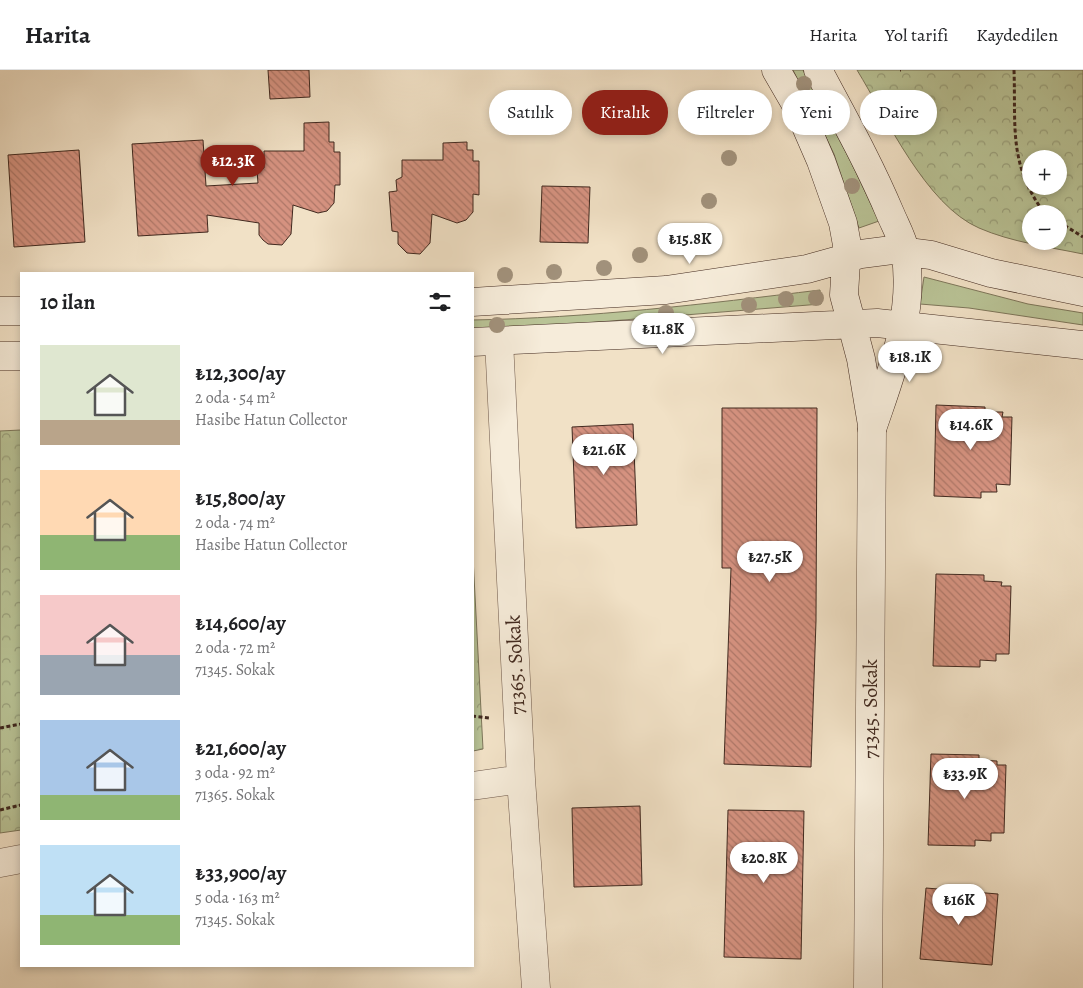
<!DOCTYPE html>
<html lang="tr">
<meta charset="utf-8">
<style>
:root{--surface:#fff;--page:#f2f2f2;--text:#202124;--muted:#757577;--line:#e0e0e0;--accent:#8f2418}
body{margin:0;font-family:Alegreya,serif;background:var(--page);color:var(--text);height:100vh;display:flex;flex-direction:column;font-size:19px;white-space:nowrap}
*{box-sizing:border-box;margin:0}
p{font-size:16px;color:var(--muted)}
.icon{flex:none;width:28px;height:28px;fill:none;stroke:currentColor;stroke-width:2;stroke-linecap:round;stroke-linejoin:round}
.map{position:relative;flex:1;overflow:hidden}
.side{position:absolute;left:20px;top:202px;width:454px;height:695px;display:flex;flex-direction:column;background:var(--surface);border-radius:0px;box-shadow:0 2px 8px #0003}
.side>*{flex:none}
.guide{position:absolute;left:489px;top:20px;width:475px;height:45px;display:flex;gap:10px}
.buttons{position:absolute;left:1022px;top:80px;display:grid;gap:10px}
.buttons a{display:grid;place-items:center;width:45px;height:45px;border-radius:50%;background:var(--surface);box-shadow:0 2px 8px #0003;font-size:25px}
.price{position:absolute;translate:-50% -42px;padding:0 11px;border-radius:18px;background:#fff;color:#222;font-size:16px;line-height:32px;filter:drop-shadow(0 1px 2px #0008)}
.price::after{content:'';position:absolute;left:50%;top:30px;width:15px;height:11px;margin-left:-8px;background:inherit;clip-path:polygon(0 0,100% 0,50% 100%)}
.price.current{background:var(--accent);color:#fff}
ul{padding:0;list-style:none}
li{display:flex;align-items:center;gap:15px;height:125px;padding:0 20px}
li span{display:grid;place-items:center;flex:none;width:140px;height:100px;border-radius:0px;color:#555}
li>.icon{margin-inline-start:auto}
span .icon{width:60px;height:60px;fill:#fffc;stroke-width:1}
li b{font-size:21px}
h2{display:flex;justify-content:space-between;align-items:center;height:60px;padding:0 20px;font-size:21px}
.tag{padding:0 18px;border-radius:22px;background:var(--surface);box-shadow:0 2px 8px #0003;font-size:18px;line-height:45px}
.tag.current{background:var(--accent);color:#fff}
header{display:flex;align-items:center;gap:30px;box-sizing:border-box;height:70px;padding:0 25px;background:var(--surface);border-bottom:1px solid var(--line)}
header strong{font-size:24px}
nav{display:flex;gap:28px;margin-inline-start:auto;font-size:18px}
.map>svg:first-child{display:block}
</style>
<header>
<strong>Harita</strong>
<nav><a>Harita</a><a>Yol tarifi</a><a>Kaydedilen</a></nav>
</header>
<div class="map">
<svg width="1083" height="918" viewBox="0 0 1083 918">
<defs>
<pattern id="park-crowns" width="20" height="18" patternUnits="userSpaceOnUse" patternTransform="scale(1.25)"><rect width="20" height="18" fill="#b9c396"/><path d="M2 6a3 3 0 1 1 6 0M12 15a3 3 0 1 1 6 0" fill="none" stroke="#989e7a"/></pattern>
<pattern id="building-back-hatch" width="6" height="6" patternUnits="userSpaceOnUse" patternTransform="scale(1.25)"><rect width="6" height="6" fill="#d59280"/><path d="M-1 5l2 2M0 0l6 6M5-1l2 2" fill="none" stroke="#ae7768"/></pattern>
</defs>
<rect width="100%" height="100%" fill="#f1e1c6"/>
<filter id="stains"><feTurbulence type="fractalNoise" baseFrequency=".004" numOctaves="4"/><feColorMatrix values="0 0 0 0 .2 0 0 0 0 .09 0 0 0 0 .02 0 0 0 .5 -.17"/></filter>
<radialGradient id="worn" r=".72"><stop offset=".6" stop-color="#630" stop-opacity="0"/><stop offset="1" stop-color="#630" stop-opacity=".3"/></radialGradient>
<path fill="#b9c396" stroke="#7d765a" d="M793 0H803L851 92 879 151 859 158 834 84Z
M924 207 1028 234 1083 243V255L969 238 920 234Z
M820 220 821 234 524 258 473 259 472 250C589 248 705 234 820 220Z"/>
<path fill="url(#park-crowns)" stroke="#7d765a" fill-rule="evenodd" d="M857 0H1083V184C1049 177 1011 172 979 158 926 135 887 49 857 0ZM1031 89H1059V116H1031ZM1031 144H1059V171H1031Z
M21 360V760L0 763V361Z
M472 468 483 679 473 681H472Z"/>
<path fill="url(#building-back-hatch)" stroke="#41291f" d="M268 0H309L310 27 270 29Z
M329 52V72H334V82H340V115H335L334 133 327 141 318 143 293 135 291 164 282 175 268 174 263 170 259 165V153L207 145 208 162 138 166 132 74 203 70 206 116 258 113 257 101 264 98V81H304V53Z
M467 72V80H473V91H479V125L473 124V142L466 150 457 153 432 144 430 173 420 184 407 183 398 174V162L392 161 389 122 397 121 396 110 402 107V90H443V73Z
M79 80 85 172 14 177 8 85Z
M542 116 590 117 588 173 540 172Z
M936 335 985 337V342H1003L1002 347H1012L1010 415 996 414 997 422H981V428L934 426Z
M722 338H817L816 551 811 697 724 694 731 498H722Z
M633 354 637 455 576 458 572 357Z
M936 504 984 505V511L1002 512 1001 516H1011L1009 584H996V591L980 590V597L933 596Z
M931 684 979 685V690L997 691V695H1006L1004 763H991V771L975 770V776L928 775Z
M640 736 642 815 574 817 572 738Z
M728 740 804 741 801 889 724 887Z
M926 818 998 824 992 895 920 889Z"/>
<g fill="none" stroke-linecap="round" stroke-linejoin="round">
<defs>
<path id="minor" d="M499 271 521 709 536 918
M472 716 521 709
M0 793 21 789
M868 918 872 359"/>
<path id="secondary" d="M776 0 798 38 821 91 843 153 847 175 844 225 861 289 872 355
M818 0C843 47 869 93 890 143 895 155 903 169 905 181 916 242 891 303 872 359
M472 232 666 220 807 199 861 184 892 180 931 185 991 203 1083 222
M0 241H21
M472 272 877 253 1083 275
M0 286H21"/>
</defs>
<use href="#minor" stroke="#6d5749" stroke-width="29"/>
<use href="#secondary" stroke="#41291f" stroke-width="29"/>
<path stroke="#41291f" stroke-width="3" stroke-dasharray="4 2.5" stroke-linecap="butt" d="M900 0H901
M1014 0C1016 57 1008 94 1045 144
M1059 152 1083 167
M472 646 489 648
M0 658 21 654
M0 740 21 735"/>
<use href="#minor" stroke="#f6ecda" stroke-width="28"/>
<use href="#secondary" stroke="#f6ecda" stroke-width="28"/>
</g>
<g fill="#a1917b">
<circle cx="804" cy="14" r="8"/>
<circle cx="826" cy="55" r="8"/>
<circle cx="729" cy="88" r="8"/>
<circle cx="852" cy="116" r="8"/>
<circle cx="709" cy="131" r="8"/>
<circle cx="640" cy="185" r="8"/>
<circle cx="604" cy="198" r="8"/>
<circle cx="554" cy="202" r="8"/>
<circle cx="505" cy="205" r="8"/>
<circle cx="816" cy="228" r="8"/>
<circle cx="786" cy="229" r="8"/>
<circle cx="749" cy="235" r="8"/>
<circle cx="666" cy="243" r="8"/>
<circle cx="497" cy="255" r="8"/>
</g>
<g text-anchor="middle" stroke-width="4" stroke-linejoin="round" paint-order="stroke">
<g font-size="20" fill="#41291f" stroke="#f6ecda">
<text transform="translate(515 595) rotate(-93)" y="7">71365. Sokak</text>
<text transform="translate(870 639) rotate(-90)" y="7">71345. Sokak</text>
</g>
</g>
<rect width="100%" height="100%" filter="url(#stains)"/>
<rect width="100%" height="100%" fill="url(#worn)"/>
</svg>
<div class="buttons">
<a>+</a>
<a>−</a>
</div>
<b class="price current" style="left:233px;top:117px">₺12.3K</b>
<b class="price" style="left:690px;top:195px">₺15.8K</b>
<b class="price" style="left:663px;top:285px">₺11.8K</b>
<b class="price" style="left:910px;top:313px">₺18.1K</b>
<b class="price" style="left:971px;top:381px">₺14.6K</b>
<b class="price" style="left:604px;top:406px">₺21.6K</b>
<b class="price" style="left:770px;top:513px">₺27.5K</b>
<b class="price" style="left:965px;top:730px">₺33.9K</b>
<b class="price" style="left:764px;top:814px">₺20.8K</b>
<b class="price" style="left:959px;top:856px">₺16K</b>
<div class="guide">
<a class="tag">Satılık</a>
<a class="tag current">Kiralık</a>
<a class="tag">Filtreler</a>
<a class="tag">Yeni</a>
<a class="tag">Daire</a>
</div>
<section class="side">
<h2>10 ilan<svg class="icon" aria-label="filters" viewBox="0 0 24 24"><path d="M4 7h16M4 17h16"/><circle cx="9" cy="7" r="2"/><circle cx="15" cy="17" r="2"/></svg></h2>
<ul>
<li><span style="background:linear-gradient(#dfe7d0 75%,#b9a48a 0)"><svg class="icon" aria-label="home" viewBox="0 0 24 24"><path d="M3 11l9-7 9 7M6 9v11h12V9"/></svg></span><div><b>₺12,300/ay</b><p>2 oda · 54 m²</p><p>Hasibe Hatun Collector</p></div></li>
<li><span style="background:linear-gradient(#ffd9b3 65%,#8fb573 0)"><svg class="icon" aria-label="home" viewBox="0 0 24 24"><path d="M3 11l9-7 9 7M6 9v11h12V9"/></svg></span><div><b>₺15,800/ay</b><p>2 oda · 74 m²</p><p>Hasibe Hatun Collector</p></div></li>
<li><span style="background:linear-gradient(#f6c9c9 60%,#9aa5b1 0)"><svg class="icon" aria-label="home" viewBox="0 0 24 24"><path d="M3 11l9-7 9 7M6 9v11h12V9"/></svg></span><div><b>₺14,600/ay</b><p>2 oda · 72 m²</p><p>71345. Sokak</p></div></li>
<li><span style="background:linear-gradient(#a9c7e8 75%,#8fb573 0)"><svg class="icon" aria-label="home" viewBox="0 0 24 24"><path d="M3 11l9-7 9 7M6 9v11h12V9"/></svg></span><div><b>₺21,600/ay</b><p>3 oda · 92 m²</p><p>71365. Sokak</p></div></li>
<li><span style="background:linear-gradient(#bfe0f5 70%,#8fb573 0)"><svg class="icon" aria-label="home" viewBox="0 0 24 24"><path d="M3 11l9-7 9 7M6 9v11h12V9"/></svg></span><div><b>₺33,900/ay</b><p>5 oda · 163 m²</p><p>71345. Sokak</p></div></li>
</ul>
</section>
</div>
